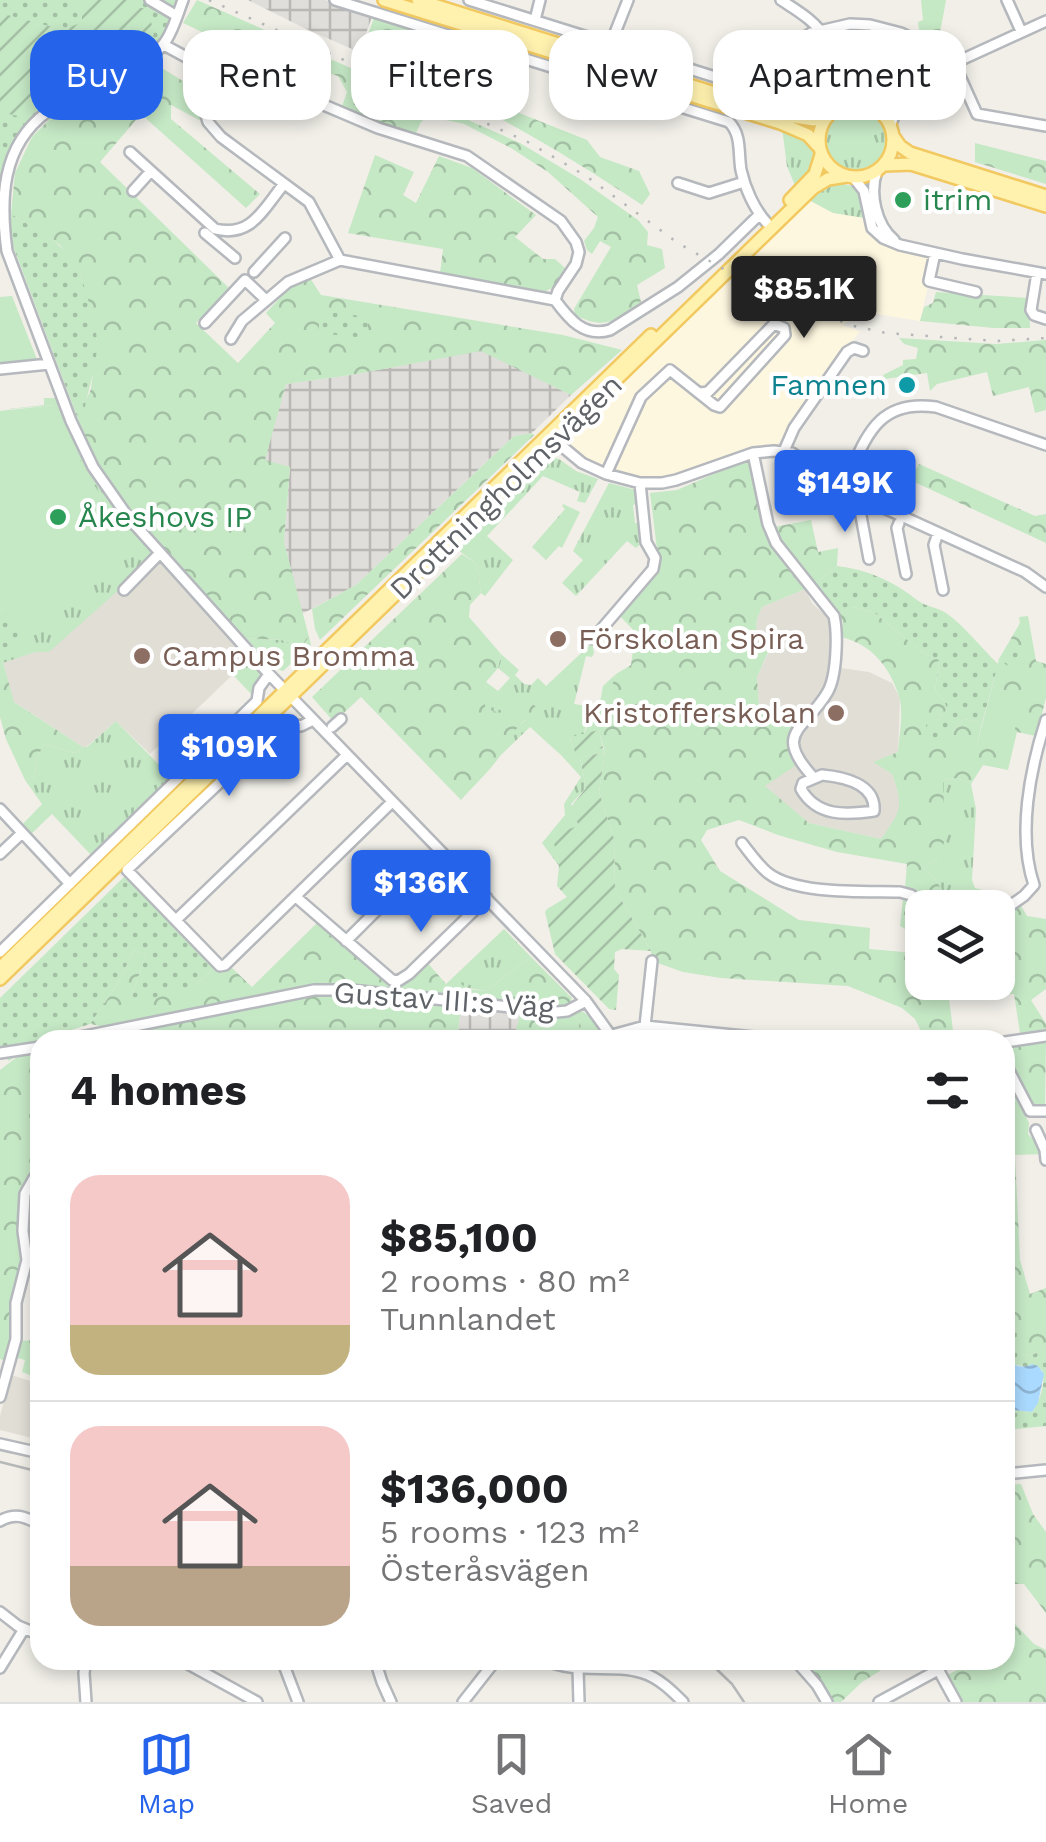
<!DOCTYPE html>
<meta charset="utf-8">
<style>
:root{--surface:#fff;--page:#f2f2f2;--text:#202124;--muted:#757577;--line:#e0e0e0;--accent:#2563eb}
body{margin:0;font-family:"Work Sans",sans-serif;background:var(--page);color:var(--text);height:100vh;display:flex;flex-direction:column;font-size:38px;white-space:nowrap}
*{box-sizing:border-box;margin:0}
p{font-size:32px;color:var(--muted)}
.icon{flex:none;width:55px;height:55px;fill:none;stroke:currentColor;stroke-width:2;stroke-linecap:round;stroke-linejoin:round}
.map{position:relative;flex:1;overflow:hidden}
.sheet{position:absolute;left:30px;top:1030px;width:985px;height:640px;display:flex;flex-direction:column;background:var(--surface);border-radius:30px;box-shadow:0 5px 15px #0003}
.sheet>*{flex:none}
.top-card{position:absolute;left:30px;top:30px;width:988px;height:90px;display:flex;gap:20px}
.tools{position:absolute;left:905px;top:890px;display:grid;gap:20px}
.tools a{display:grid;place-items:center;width:110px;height:110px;border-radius:20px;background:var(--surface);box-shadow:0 5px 15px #0003;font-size:50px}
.price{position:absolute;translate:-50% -85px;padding:0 22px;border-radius:10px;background:var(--accent);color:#fff;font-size:32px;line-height:65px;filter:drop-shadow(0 2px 5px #0008)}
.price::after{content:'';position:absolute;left:50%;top:60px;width:30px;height:22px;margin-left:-15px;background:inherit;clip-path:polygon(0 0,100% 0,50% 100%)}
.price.current{background:#222;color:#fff}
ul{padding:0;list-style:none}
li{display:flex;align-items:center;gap:30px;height:250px;padding:0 40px}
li+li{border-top:2px solid var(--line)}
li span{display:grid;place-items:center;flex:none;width:280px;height:200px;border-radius:30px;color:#555}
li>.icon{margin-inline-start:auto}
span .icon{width:120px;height:120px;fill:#fffc;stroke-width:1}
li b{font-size:42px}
h2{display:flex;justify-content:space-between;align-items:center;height:120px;padding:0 40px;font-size:42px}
.pill{padding:0 35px;border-radius:30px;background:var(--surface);box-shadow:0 5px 15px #0003;font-size:35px;line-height:90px}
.pill.current{background:var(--accent);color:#fff}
.dock{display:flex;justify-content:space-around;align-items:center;height:140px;border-top:2px solid var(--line);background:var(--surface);font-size:28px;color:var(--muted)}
.dock a{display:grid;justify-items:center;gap:5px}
.dock .current{color:var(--accent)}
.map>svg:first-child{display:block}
</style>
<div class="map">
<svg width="1046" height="1702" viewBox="0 0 1046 1702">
<defs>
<pattern id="industrial-grid" width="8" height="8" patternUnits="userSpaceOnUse" patternTransform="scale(2.5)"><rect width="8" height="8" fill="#e0deda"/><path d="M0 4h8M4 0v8" fill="none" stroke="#b9b8b5"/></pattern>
<pattern id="grass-tufts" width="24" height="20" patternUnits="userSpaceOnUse" patternTransform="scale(2.5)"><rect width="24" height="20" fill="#c5e8c5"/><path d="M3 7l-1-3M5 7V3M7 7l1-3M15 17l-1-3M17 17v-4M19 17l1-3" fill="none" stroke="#a3c0a4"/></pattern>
<pattern id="forest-crowns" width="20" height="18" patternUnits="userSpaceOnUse" patternTransform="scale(2.5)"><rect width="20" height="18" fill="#c5e8c5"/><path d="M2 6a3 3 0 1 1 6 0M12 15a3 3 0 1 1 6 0" fill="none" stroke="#a3c0a4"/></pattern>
<pattern id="park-dots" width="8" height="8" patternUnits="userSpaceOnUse" patternTransform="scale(2.5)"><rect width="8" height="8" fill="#c5e8c5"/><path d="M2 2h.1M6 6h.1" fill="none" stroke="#a3c0a4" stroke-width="1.8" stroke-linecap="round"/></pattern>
<pattern id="garden-furrows" width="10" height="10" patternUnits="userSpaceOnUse" patternTransform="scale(2.5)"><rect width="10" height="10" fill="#c5e8c5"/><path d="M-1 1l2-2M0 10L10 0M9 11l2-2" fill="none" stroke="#a3c0a4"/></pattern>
<pattern id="water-waves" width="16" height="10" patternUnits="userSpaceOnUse" patternTransform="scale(2.5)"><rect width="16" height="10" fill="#aadaff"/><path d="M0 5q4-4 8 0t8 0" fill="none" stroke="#8eb4d2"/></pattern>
</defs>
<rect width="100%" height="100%" fill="#f1efe8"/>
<path fill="#fef7e0" d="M807 199 833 213 865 218 868 229 873 237 890 247 935 257 920 321 851 310 849 321 842 325 860 331 777 445 751 446 675 477 640 479 610 472 574 450 567 441V433Z"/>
<path fill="url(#industrial-grid)" d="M248 0H325L372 17 359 52 304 28Z
M481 350 571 395 532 433 514 436 500 449 356 585 302 614 284 542 290 467 264 461 286 384 351 375Z
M461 1007 520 1014 515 1038 458 1032Z"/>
<path fill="#e1ded6" d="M157 556 248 660 150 754 116 721 86 747H83L13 701 3 662 35 652Z
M805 589 812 603 826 616 831 626 841 637V668L869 672 892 683 900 698 898 752 874 762 892 774 901 801 897 817 881 839 809 823 764 786 789 752V739L794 726 786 719 759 706 757 677 770 649 755 641 757 619 762 607Z
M11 1375 40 1384V1440L0 1430V1416Z"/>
<path fill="url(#grass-tufts)" d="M821 65H825C833 83 843 110 813 114 805 115 795 112 787 110 791 89 805 79 821 65Z
M824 141a32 32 0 1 1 64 0a32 32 0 1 1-64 0Z
M782 128C797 135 823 147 813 169 810 176 801 182 796 188L787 166Z
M838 183 856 187 863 197 865 218 833 213 807 199 826 184Z
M44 398H58L86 459 121 514V520L112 514 128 531 124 526 128 524 157 556 49 652H35L0 664V607L28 635 55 405 0 410 44 405Z
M553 458 559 459 576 471 598 479 585 503 577 501 580 492 543 476 487 536 513 560 485 596 481 593 477 564 458 550Z
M609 483 636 490 639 503 633 505 635 523H641L643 542 636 548 627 541 576 596 562 583 583 560 573 551Z
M563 504 580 512 562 548 559 546 546 560 532 547 565 509 562 506Z
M309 637 311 645 283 671 274 668 246 638 282 640 301 647Z
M592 643 594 653 592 657 586 656 574 704 599 708 603 686 616 674 602 714 586 726 584 734 570 738 576 754 603 748 605 752 580 758 586 788 571 804 579 827 553 834 559 866 542 843 565 815 564 804 581 777 562 756 530 727 500 756 513 730 531 716 506 715 484 710 486 682 498 691 510 678 498 668 501 654 519 670 515 675 524 684 531 685 538 678 546 686Z
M248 660 262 676 254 690 255 698 233 675Z
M116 721 172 778 92 856 52 814 29 836 20 827 42 804 25 780 36 776 35 762 44 744 75 753 83 747H87Z
M957 778 971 784 976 809 972 880 975 888 999 894 984 907H954L934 878 923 868 939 858 943 780Z
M504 929 531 957 485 991 446 984Z
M580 1011C592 1014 598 1029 604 1040H583L580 1022 573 1014Z
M1005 1074 1029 1123 1028 1134 1039 1146 1043 1154 1015 1155 1007 1151Z"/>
<path fill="url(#forest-crowns)" d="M197 0 520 143 580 179 638 220 648 232 647 245 662 249 665 268 637 285 641 302C615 320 607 331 575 315L574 309 611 247 600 241 592 254 587 250 584 241 594 228 598 217 548 172 511 148 464 124 428 116 421 122 416 133 379 125 341 109 347 92 338 76 319 70 308 82 183 23Z
M921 0H946L940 33 930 43 920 37 918 22 923 20Z
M375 15 428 34 423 55 503 86 499 105 587 140 600 157 639 171 650 194 642 205C594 173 546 143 495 116 451 93 405 76 362 51Z
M152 62 196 89 195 107 201 121 171 105V119L260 194 246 208 141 114 100 162 229 288 196 323 238 363 275 323 266 313 288 289 310 278 321 295 563 335 622 350 571 395 481 351 351 375 286 384 265 460 290 467 284 542 309 637 301 647 282 640 246 638 151 535 121 497 99 464 82 430 83 407 91 389 97 340 80 271 60 245 11 214 15 173 32 137 57 112 128 80Z
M975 143 1046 161V184L975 162Z
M375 155 414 172 403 195 416 203 439 156 472 168 536 215 515 237 543 259H555L566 269 554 287 544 292 440 273 443 249 348 233Z
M936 292 1029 298 1030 328H994L920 321 924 307 933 303Z
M899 338 996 344 1046 340V410L1035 413 1029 387 993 396 987 372 937 384 930 391 927 373 885 379 883 375 903 365V360L916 359 918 348 904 344Z
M532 433 534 435 320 640 315 629 312 609 356 585 514 436Z
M744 461 748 462 751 467 762 516 773 545 805 589 762 607 757 619 755 641 770 648 757 677 759 706 786 719 794 726C788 742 789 751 795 766L765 786 809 823 881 839C901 810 904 808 892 774L873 762 898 752C899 736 904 712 899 696 890 668 872 644 841 637L843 622 838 613 854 607 875 613 922 652 939 660 935 691 944 700 947 709 938 720 951 733 964 719 978 722 981 727 977 744 1024 696 992 687 999 659 1020 623 1019 617 1028 616 1036 661 1046 664V698L1036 736 1017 732 1008 770 983 765 971 784 957 778 943 780 945 839 939 858 923 868 934 878 954 907H933L918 892 905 888 907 864 837 852 778 835 739 820 707 830 701 840 720 871 799 920 870 928 869 949 915 953 917 936 900 926 903 899 912 901 922 910V982L947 983 954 1038 921 1040 920 1029 915 1019 902 1008 848 986 721 978 683 972 652 961 651 951 615 889 614 839 599 792 605 752 599 731 584 734 590 720 602 713 616 674 631 665 633 650 639 645V636L619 615 631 603 659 565 650 493 677 490Z
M919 464 1035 516 1046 514V543L910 480Z
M811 520 818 552 838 548 837 566 815 584 780 541 774 527Z
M462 554 477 564 481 593 470 605 469 617 501 654 498 668 486 682 485 709 505 714 514 705H534L538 709V715C515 720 512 739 500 756 489 772 473 786 461 800L361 697 334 722 312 697Z
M3 662 14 702 83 747 75 753 44 744 35 762 36 776 25 780 6 739 0 717V664Z
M1020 904 1027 916 1046 919V989L1031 1000 1046 1024V1029L1020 1033 1014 994H1004L998 973V923Z
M318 922 393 984 426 961 446 984H461L467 989 485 991 531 957 572 998 569 1004 557 1008 354 985 312 987 106 1027 90 1024 117 985 134 950 146 955 131 998 195 985 215 968 222 973 231 967 252 987Z
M330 992 461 1007 458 1032 514 1038 520 1014 558 1016 573 1014 580 1022 583 1040H127L148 1035 147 1026 314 993Z
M46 1038 49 1040H40V1170L22 1193 25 1260 13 1338 6 1361 0 1359V1070L38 1041Z
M1046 1041 1045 1108 1030 1111 1006 1051 1011 1047Z
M1005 1151 1015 1155 1020 1260 1030 1294 1046 1288V1347C1034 1355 1028 1359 1015 1351L1016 1330 1005 1328Z
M40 1340V1379L22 1372 25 1360 14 1357 19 1341Z
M1021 1484 1033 1514 1046 1532V1613L1024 1584H1005V1485Z
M1005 1613 1034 1644 1046 1650V1702H962L947 1675 970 1664 971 1660H1005Z
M827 1660H876L880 1671 862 1682 841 1702H833L812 1672Z"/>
<path fill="url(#park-dots)" d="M0 0H176L165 33 142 57 120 71 69 94 38 113 9 149 0 178Z
M11 214C36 230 66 243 80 271 85 292 96 321 97 342 97 373 83 400 82 430L13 246 6 215Z
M321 311 369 317 365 338 318 333Z
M837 566C869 570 893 581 917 600 926 607 937 607 946 613 965 626 981 648 998 664L981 727 978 722 964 719 951 733 930 746 926 725 938 720 947 709 944 700 935 691 939 660 922 652 875 613 854 607 838 613 815 584Z
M0 607 28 636 0 650Z
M1008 645 1019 648 1027 656 1025 662 1014 671 999 659Z
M432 864 444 876 426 894 414 881Z
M125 876 215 968 195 985 148 1001 131 998 146 955 134 950 117 985 90 1024 38 1041 9 1061 0 1052V998Z
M1005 1328 1017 1330 1016 1351C1028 1359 1034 1355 1046 1347V1426L1005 1430V1405L1013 1410 1032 1412C1040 1402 1046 1382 1042 1370L1012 1364 1005 1354Z"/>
<path fill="url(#garden-furrows)" d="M82 0H127L129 6 138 5 140 8H148L154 35 145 37 146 43 134 45V51L124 52V57L112 60 113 70 104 74 101 66 50 77 46 88 18 116 0 112V13L64 30 82 22Z
M599 730 603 748 576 755 570 737Z
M605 752 599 792 614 839 615 889 651 951 622 949 615 952 614 969 619 975 616 1010 609 1009 555 954 545 912 547 909 567 897 557 886 559 866 552 834 579 826 570 808 586 788 580 758Z"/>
<path fill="#c5e8c5" d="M12 296 38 362 0 366V297Z
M55 405C73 451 96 494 128 531L95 559 102 569 28 636 0 607V411Z
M992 687 1024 695 1009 752 977 744Z"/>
<path fill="url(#water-waves)" d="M1005 1354C1012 1365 1019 1370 1032 1364L1038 1366 1044 1374 1038 1403 1032 1412 1013 1410 1005 1405Z"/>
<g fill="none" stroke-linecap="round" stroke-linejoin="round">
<defs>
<path id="minor" d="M150 0 177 16
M183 0C178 13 173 31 165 42 154 58 132 69 115 77 92 89 67 97 47 112 1 146 0 200 7 251L71 421 93 467 128 517 269 674 586 1001 614 1040
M335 0 729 122C742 135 738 153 741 170 745 188 754 209 767 223
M469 0 744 86 753 81 769 61 811 33 850 24 870 25 901 33 918 41 942 62 958 72 977 114 1046 126
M781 0C796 10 816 21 825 38 840 63 839 80 861 104
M1007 0 1021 31
M535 20 540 0
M611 43 628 0
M164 45 210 70 293 109 306 99 312 100 378 128 467 156 561 221 576 242 579 252 576 264 558 291 555 300
M210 70 205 79 201 99 208 122 221 137 309 202 340 260 555 300C569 319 584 338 610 330L678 287 719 254 759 215
M874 108 888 106 928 80
M836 109 839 103 840 79
M890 126 895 114 948 66 1046 21
M130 152 215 229C252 238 263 209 284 184
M877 171C869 193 876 225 894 240
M853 177 864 191 872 228 883 238 900 245 962 259 1046 274
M678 183 709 193 744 182
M133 191 151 171
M205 233 235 258
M935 253 929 281 976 292
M254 272 285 238
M1037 273 1031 310 1034 315 1046 319
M205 323 245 280 265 299
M231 339 242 321 288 282 340 260
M0 369 49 364
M552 438 582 463 606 474 640 483H662L676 480 753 453 774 451 792 453 842 489 1025 572 1046 587
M784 451 794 428 847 352 854 348 863 351
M753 453 768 524 776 543 834 616C838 634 837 677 827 693 805 730 772 732 813 777
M606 474 641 397 670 370 714 405 720 407 785 335 784 328 774 324 708 392 700 393
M842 489C865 443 873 398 936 407L1046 445
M859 505 869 559
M899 523 897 528 906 574
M938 533 934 545 943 590
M124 590 160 553
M593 639 653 569 655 558 646 542 640 483
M313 720 301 726 284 722 127 870 220 966 225 965 392 802
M332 727 341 719
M822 775C844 777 876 784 874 811 846 815 817 817 801 789L803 783Z
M0 809 70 884
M742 843C750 853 758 865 768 873 796 895 865 891 900 892L911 895 927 908
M0 854 22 833
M1034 885C1017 835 1030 769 1046 720
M296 897 392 980 398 981 409 974 487 898
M998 914 1024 896 1034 885
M176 920 347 755
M346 941 398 889 403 880
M0 952 257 701 259 688 269 674
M645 1026 652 961
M612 1035 645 1026 784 1040
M65 1040 314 990H351L557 1012 567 1011 586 1001
M1005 1042 1046 1036
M0 1053 40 1047
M1005 1063 1030 1111H1046
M1036 1130 1045 1150 1046 1160
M0 1397 16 1339V1303L27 1260 23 1231 25 1194 34 1178 40 1173
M0 1444 40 1453
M1005 1474 1046 1470
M0 1521C15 1512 25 1517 40 1524
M0 1612 18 1626 40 1635
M181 1660 257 1702
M282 1660 298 1702
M375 1660 382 1682 391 1702
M545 1660C576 1675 612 1663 643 1673 659 1678 672 1691 683 1702
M795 1660 817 1685 827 1702
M933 1660 956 1702
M0 1668 24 1629
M578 1669 579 1702
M86 1702 84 1673 86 1660
M463 1702 496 1660
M879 1702 938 1670"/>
<path id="major" d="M384 0 780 123 808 135 818 146
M418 0 788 116 814 120 829 114
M819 140a37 37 0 1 1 74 0a37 37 0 1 1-74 0Z
M893 136 900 146 910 153 1046 196
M885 165 911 164 1046 206
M790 200 815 174 821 155
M0 968 651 335
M0 979 813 188 828 179 847 176"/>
</defs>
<use href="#minor" stroke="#b5b8bc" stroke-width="14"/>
<use href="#major" stroke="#f2c960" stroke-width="16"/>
<use href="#minor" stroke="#fff" stroke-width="9"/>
<use href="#major" stroke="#fff2af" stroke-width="11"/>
<path stroke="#b6b7b8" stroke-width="2.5" d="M0 1462 40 1472
M707 1660 732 1684 744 1702"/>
<path stroke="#b6b7b8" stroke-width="2.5" stroke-dasharray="2.5 12" stroke-linecap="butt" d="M209 0 526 141 586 176 678 243 720 267 791 303 854 326 886 333 996 341 1046 338"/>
</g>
<g fill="#2e9e5b" stroke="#fff" stroke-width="4">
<circle cx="903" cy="200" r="10"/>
<circle cx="58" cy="517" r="10"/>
</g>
<circle fill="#0f9aa8" stroke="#fff" stroke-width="4" cx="907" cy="385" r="10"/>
<g fill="#8d6e63" stroke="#fff" stroke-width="4">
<circle cx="558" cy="639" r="10"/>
<circle cx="142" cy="656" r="10"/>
<circle cx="836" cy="713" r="10"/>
</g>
<g text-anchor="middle" stroke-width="8" stroke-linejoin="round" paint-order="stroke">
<g font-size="30" fill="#27864d" stroke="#fff" text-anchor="start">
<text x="923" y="210">itrim</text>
<text x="78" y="527">Åkeshovs IP</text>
</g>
<g font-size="30" fill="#0d838f" stroke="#fff" text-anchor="end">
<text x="887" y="395">Famnen</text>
</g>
<g font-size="30" fill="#5f6368" stroke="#fff">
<text transform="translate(506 487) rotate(-44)" y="10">Drottningholmsvägen</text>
<text transform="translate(444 1000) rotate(4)" y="10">Gustav III:s Väg</text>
</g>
<g font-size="30" fill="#785e54" stroke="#fff" text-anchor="start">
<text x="578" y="649">Förskolan Spira</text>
<text x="162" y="666">Campus Bromma</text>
<text x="816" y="723" text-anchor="end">Kristofferskolan</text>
</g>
</g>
</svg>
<div class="tools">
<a><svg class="icon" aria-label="layers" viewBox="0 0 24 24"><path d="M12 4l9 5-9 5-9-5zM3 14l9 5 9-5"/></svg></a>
</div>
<b class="price current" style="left:804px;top:341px">$85.1K</b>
<b class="price" style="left:845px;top:535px">$149K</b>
<b class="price" style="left:229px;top:799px">$109K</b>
<b class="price" style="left:421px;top:935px">$136K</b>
<div class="top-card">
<a class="pill current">Buy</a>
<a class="pill">Rent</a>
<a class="pill">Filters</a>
<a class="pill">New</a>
<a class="pill">Apartment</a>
</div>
<section class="sheet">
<h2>4 homes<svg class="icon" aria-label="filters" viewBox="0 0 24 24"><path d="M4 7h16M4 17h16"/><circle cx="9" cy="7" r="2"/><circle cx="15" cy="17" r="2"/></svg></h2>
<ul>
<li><span style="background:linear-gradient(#f6c9c9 75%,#c2b280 0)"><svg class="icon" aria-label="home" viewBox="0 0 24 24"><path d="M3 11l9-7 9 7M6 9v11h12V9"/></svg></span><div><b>$85,100</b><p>2 rooms · 80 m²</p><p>Tunnlandet</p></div></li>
<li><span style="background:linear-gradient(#f6c9c9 70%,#b9a48a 0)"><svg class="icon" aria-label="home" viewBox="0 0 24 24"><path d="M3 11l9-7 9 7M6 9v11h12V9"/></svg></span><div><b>$136,000</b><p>5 rooms · 123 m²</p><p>Österåsvägen</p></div></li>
</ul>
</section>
</div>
<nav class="dock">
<a class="current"><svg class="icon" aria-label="map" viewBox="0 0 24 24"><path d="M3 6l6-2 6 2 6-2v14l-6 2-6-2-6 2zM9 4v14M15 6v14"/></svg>Map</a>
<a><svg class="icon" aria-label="saved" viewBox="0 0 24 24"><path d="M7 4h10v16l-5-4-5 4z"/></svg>Saved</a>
<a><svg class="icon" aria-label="home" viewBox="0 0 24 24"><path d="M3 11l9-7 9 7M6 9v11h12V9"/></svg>Home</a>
</nav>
